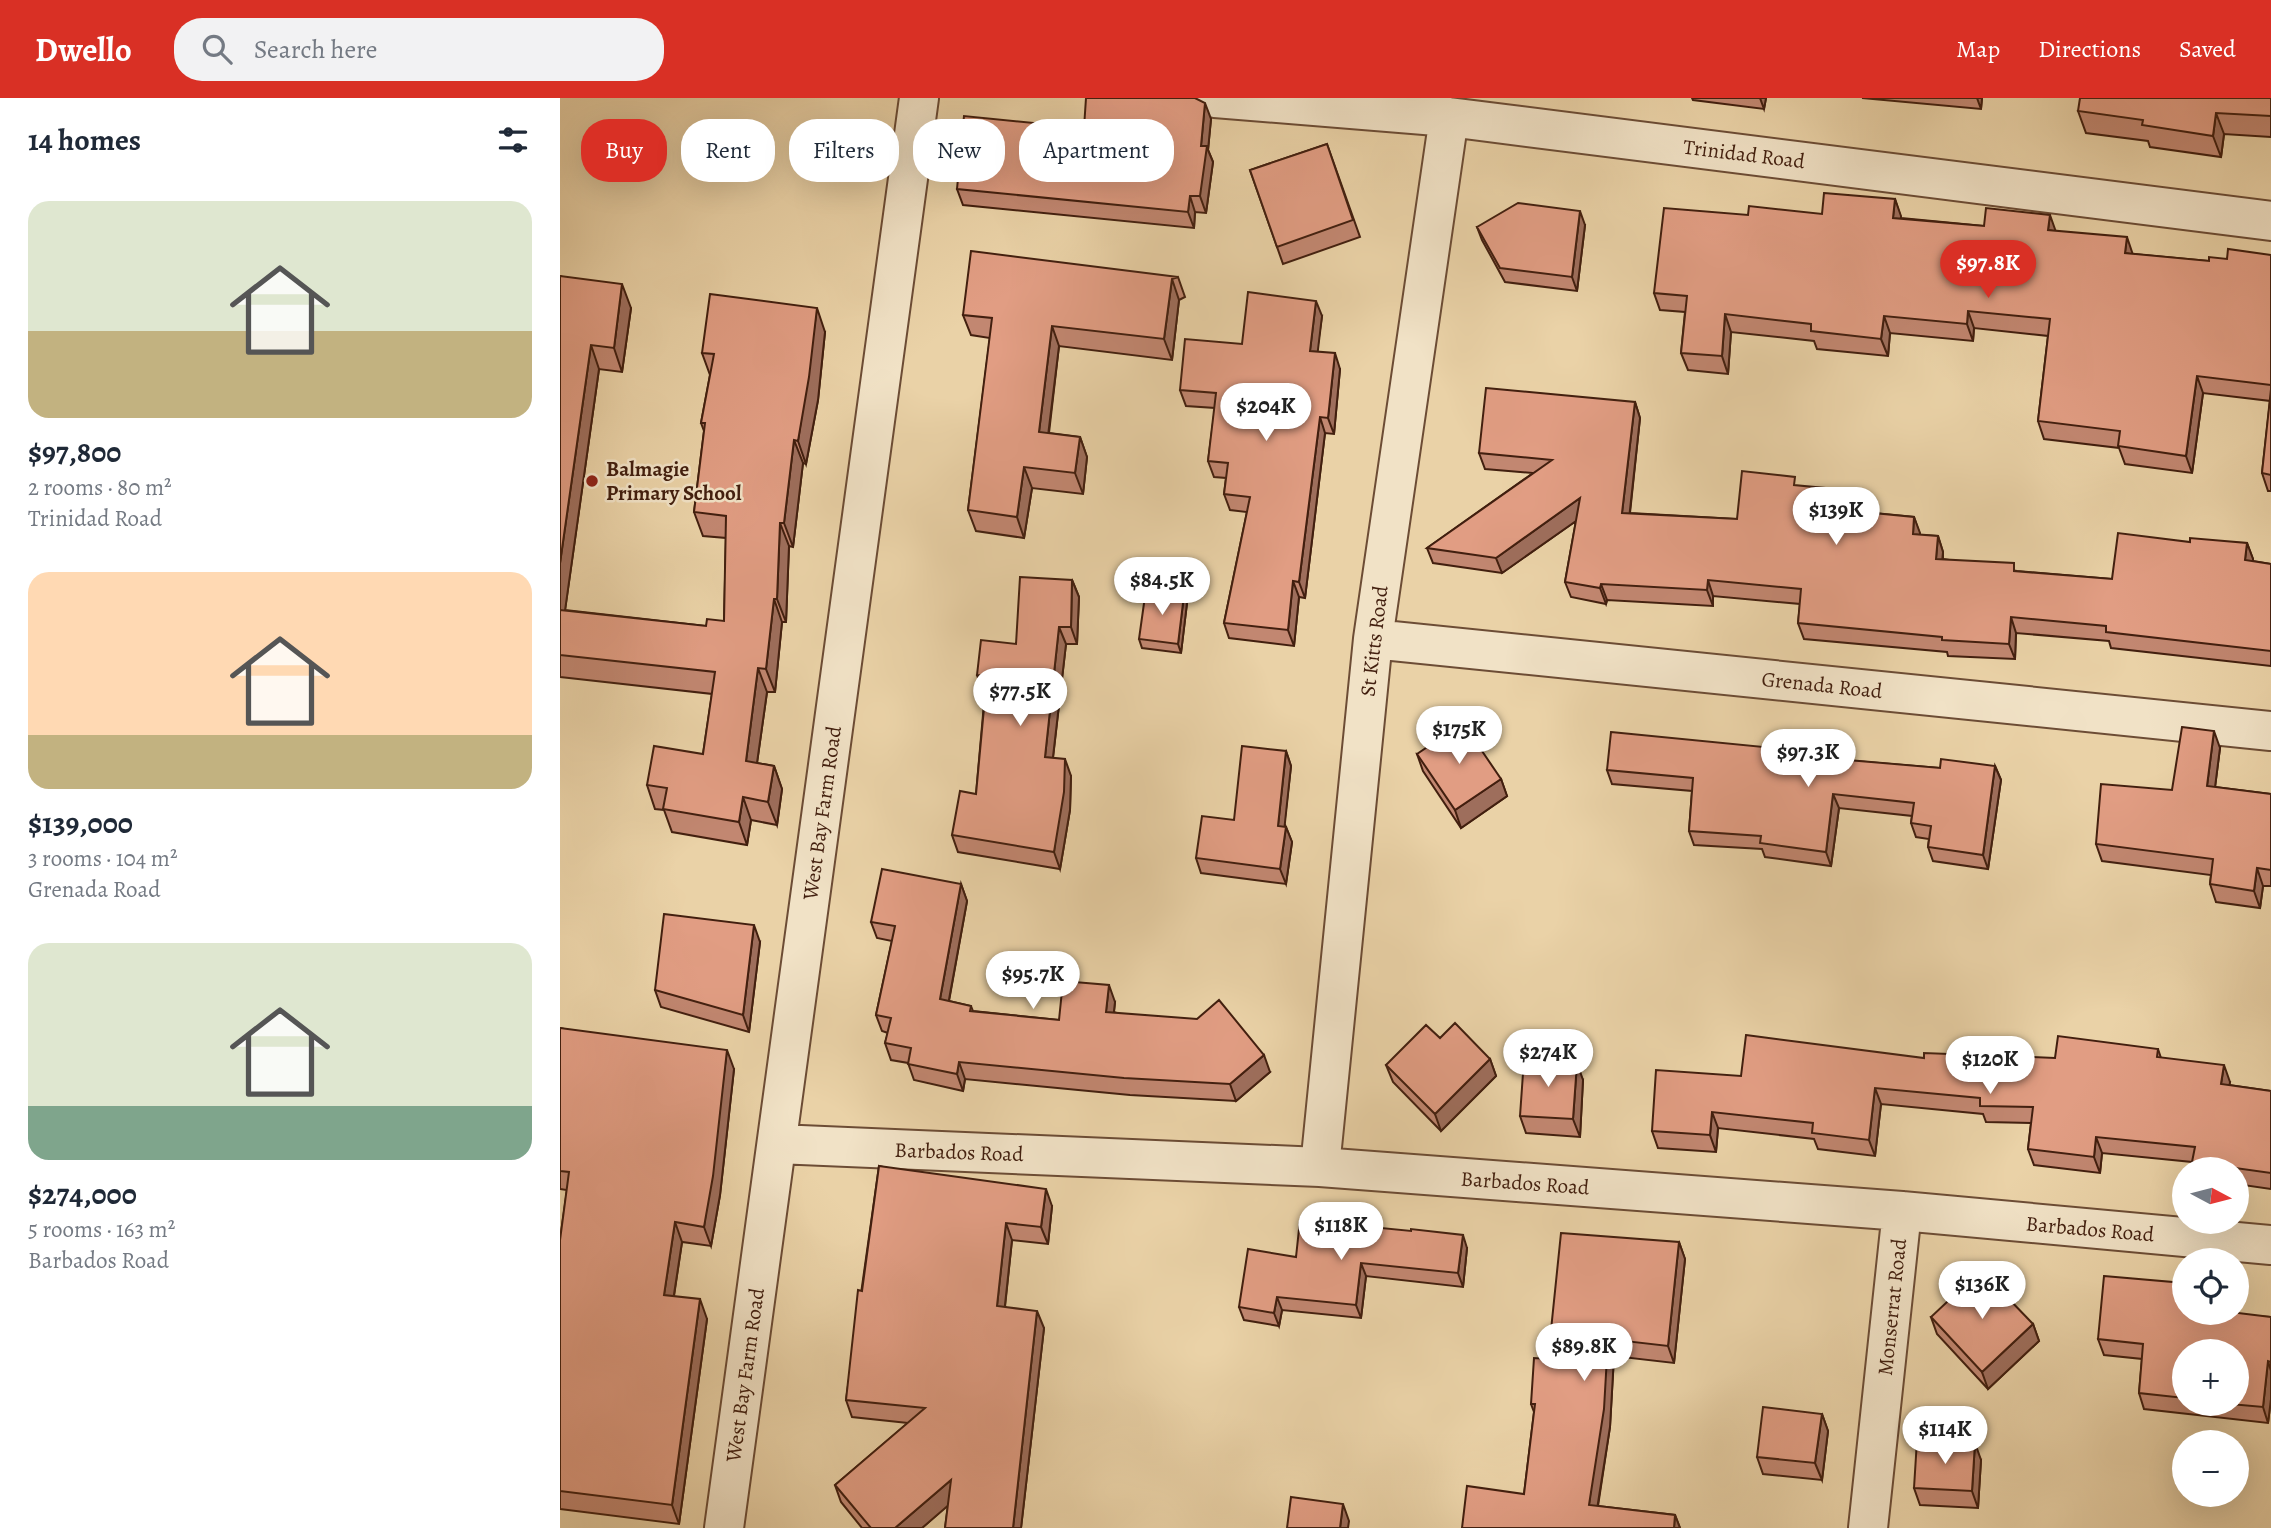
<!DOCTYPE html>
<meta charset="utf-8">
<style>
:root{--surface:#fff;--page:#f2f2f3;--text:#1f2937;--muted:#747a83;--accent:#d93025}
body{margin:0;font-family:Alegreya,serif;background:var(--page);color:var(--text);height:100vh;display:flex;flex-direction:column;font-size:26px;white-space:nowrap}
*{box-sizing:border-box;margin:0}
p{font-size:23px;color:var(--muted)}
.icon{flex:none;width:38px;height:38px;fill:none;stroke:currentColor;stroke-width:2;stroke-linecap:round;stroke-linejoin:round}
.map{position:relative;flex:1;overflow:hidden}
.side{display:flex;flex-direction:column;background:var(--surface);width:560px}
.side>*{flex:none}
.hud{position:absolute;left:21px;top:21px;width:665px;height:63px;display:flex;gap:14px}
.needle{width:46px;rotate:97deg}
.fabs{position:absolute;left:1612px;top:1059px;display:grid;gap:14px}
.fabs a{display:grid;place-items:center;width:77px;height:77px;border-radius:50%;background:var(--surface);box-shadow:0 7px 28px #0002;font-size:35px}
.price{position:absolute;translate:-50% -60px;padding:0 16px;border-radius:24px;background:#fff;color:#222;font-size:23px;line-height:46px;filter:drop-shadow(0 2px 4px #0008)}
.price::after{content:'';position:absolute;left:50%;top:42px;width:21px;height:16px;margin-left:-10px;background:inherit;clip-path:polygon(0 0,100% 0,50% 100%)}
.price.selected{background:var(--accent);color:#fff}
ul{padding:0;list-style:none}
li{display:grid;align-content:center;gap:14px;height:371px;padding:0 28px}
li span{display:grid;place-items:center;height:217px;border-radius:21px;color:#555}
li>.icon{margin-inline-start:auto}
span .icon{width:126px;height:126px;fill:#fffc;stroke-width:1}
li b{font-size:30px}
h2{display:flex;justify-content:space-between;align-items:center;height:84px;padding:0 28px;font-size:30px}
.chip{padding:0 24px;border-radius:28px;background:var(--surface);box-shadow:0 7px 28px #0002;font-size:24px;line-height:63px}
.chip.selected{background:var(--accent);color:#fff}
header{display:flex;align-items:center;gap:42px;box-sizing:border-box;height:98px;padding:0 35px;background:var(--accent);color:#fff}
header strong{font-size:33px}
nav{display:flex;gap:38px;margin-inline-start:auto;font-size:24px}
.search{width:490px;height:63px;background:var(--page);display:flex;align-items:center;gap:18px;box-sizing:border-box;padding:0 24px;border-radius:28px;color:var(--muted);font-size:26px}
main{display:flex;flex:1;min-height:0}
.map>svg:first-child{display:block}
</style>
<header>
<strong>Dwello</strong>
<div class="search"><svg class="icon" aria-label="search" viewBox="0 0 24 24"><circle cx="10" cy="10" r="6"/><path d="M15 15l6 6"/></svg>Search here</div>
<nav><a>Map</a><a>Directions</a><a>Saved</a></nav>
</header>
<main>
<section class="side">
<h2>14 homes<svg class="icon" aria-label="filters" viewBox="0 0 24 24"><path d="M4 7h16M4 17h16"/><circle cx="9" cy="7" r="2"/><circle cx="15" cy="17" r="2"/></svg></h2>
<ul>
<li><span style="background:linear-gradient(#dfe7d0 60%,#c2b280 0)"><svg class="icon" aria-label="home" viewBox="0 0 24 24"><path d="M3 11l9-7 9 7M6 9v11h12V9"/></svg></span><div><b>$97,800</b><p>2 rooms · 80 m²</p><p>Trinidad Road</p></div></li>
<li><span style="background:linear-gradient(#ffd9b3 75%,#c2b280 0)"><svg class="icon" aria-label="home" viewBox="0 0 24 24"><path d="M3 11l9-7 9 7M6 9v11h12V9"/></svg></span><div><b>$139,000</b><p>3 rooms · 104 m²</p><p>Grenada Road</p></div></li>
<li><span style="background:linear-gradient(#dfe7d0 75%,#7fa58c 0)"><svg class="icon" aria-label="home" viewBox="0 0 24 24"><path d="M3 11l9-7 9 7M6 9v11h12V9"/></svg></span><div><b>$274,000</b><p>5 rooms · 163 m²</p><p>Barbados Road</p></div></li>
</ul>
</section>
<div class="map">
<svg width="1711" height="1430" viewBox="0 0 1711 1430">
<rect width="100%" height="100%" fill="#ead2a7"/>
<filter id="stains"><feTurbulence type="fractalNoise" baseFrequency=".00286" numOctaves="4"/><feColorMatrix values="0 0 0 0 .2 0 0 0 0 .09 0 0 0 0 .02 0 0 0 .5 -.17"/></filter>
<radialGradient id="worn" r=".72"><stop offset=".6" stop-color="#630" stop-opacity="0"/><stop offset="1" stop-color="#630" stop-opacity=".3"/></radialGradient>
<g fill="none" stroke-linecap="round" stroke-linejoin="round">
<defs>
<path id="street" d="M655 0 889 19 1711 123
M813 541 1711 633
M217 1046 760 1069 1342 1113 1711 1147
M760 1069 813 541 889 19
M164 1430 359 0
M1308 1430 1342 1113"/>
</defs>
<use href="#street" stroke="#6c4c35" stroke-width="42"/>
<use href="#street" stroke="#f1e2c6" stroke-width="38"/>
</g>
<path fill="#c28771" stroke="#421f0f" stroke-width="2" fill-rule="evenodd" d="M1132 0H1206L1204 11 1133 2Z
M1302 0H1422L1421 11Z
M1711 0V39L1664 36 1661 59 1590 49 1588 43 1526 35 1518 13Z
M651 21 648 52 653 64 646 115 635 114 634 130 403 107 397 91 524 30Z
M767 46 800 139 723 166 690 72Z
M1335 101 1341 120 1424 128 1495 133 1573 156 1649 163 1711 157V393H1708L1702 375 1710 303 1643 295 1632 375 1565 366 1559 350 1484 341 1478 323 1488 238 1414 230 1413 243 1330 235 1328 258 1257 251 1254 243 1171 234 1168 276 1128 272 1121 255 1125 214 1100 212 1094 195 1188 117 1262 116Z
M1025 127 1017 193 945 184 922 142 917 129Z
M0 178 71 210 62 274 39 271 5 512 146 528 164 523 166 440 143 438 134 414 144 333 141 325 150 277 142 255 265 234 258 302 246 366 243 365 233 449 229 448 226 524H222L215 594H207L197 665 214 668 222 691 217 727 191 722 187 747 112 734 104 712 95 711 87 687 143 656 152 596 0 579Z
M618 179 625 199 619 202 612 262 499 248 489 335 520 339 527 359 523 396 472 390 464 440 416 433 408 412 430 240 411 237 403 217Z
M762 218 757 253 780 271 774 336 765 335 745 500 739 499 734 548 669 540 664 525 687 414 670 412 664 396 666 380 654 379 648 363 655 310 626 308 620 292 682 246Z
M1075 304 1080 320 1070 415 1177 421 1238 388 1312 410V415L1354 419 1360 437 1378 438 1383 454V461L1457 473 1552 481 1630 444 1687 445 1693 461V463L1711 466V568L1551 550 1549 543 1456 535 1455 561 1388 558 1387 554 1244 541 1238 525 1240 506 1153 498V508L1047 502 1046 506 1011 499 1005 484 1016 423 942 475 873 465 867 450 973 375 925 371 919 355Z
M512 482 519 499 517 546H506L493 660 511 678 510 712 500 771 398 754 392 737 416 696 425 594H423L417 577 456 546Z
M624 497 627 505 621 555 582 550 579 541Z
M1213 650H1267L1271 661 1380 670 1435 668 1441 682 1428 771 1373 763 1368 749 1369 741 1356 739 1351 725 1352 718 1279 710 1271 768 1205 759 1202 751 1134 747 1129 733 1132 693 1052 686 1047 672Z
M1660 650 1655 689 1711 696V788H1703L1700 810 1656 804 1650 786 1651 777 1542 763 1536 746 1612 692Z
M726 653 731 668 724 729H726L732 744 726 786 641 775 636 760 674 722Z
M857 656 941 681 947 698 901 730 863 673Z
M401 786 407 803 389 903 411 908 413 913 499 922 555 904 554 914 710 974 676 1003 570 997 405 981 403 993 354 982 348 965 331 962 325 945 328 935 322 933 316 917 332 843 317 840 311 824Z
M200 844 189 934 101 909 95 892Z
M0 930 174 971 160 1097 151 1148 122 1144 114 1198 147 1221 119 1426 0 1411V1142L7 1092 0 1091Z
M880 940 930 961 936 978 881 1033 833 984 826 967Z
M1598 951 1601 960 1670 984 1669 987 1711 993V1091L1676 1086V1071H1635L1632 1064 1542 1055 1540 1075 1474 1067 1468 1051 1471 1025 1426 1024 1423 1016 1321 1006 1315 1058 1258 1051 1254 1041 1158 1030 1156 1054 1098 1050 1092 1033 1181 978 1364 960H1495Z
M1023 982 1020 1039 966 1035 960 1018Z
M319 1068 492 1108 488 1146 452 1142 445 1209 484 1230 461 1430H385L388 1407 362 1430H302L281 1404 275 1387 348 1325 292 1319 286 1302Z
M1119 1144 1125 1161 1114 1265 1054 1258 1050 1329 1038 1408 1115 1417 1120 1430H902L964 1396 974 1314 971 1306 988 1261Z
M907 1150 903 1189 806 1178 801 1220 722 1212 719 1228 684 1222 679 1209 736 1159Z
M1624 1214 1711 1219V1301L1708 1325 1584 1311 1579 1295 1582 1261 1544 1257 1538 1241ZM1624 1253 1676 1306H1624Z
M1371 1219 1473 1226 1479 1243 1428 1291 1377 1236Z
M1262 1316 1268 1333 1262 1382 1203 1376 1197 1359Z
M1421 1362 1418 1410 1360 1407 1354 1390Z"/>
<path fill="#9e6e5c" stroke="#421f0f" stroke-width="2" d="M1200 0H1206L1204 11Z
M1417 0H1422L1421 11Z
M645 5 651 21 648 52 653 64 646 115 640 98 641 48Z
M1656 15 1664 36 1661 59 1653 38Z
M630 98 635 114 634 130 628 114Z
M1335 101 1341 118 1339 137 1333 120Z
M1020 113 1025 127 1017 193 1012 179Z
M1490 117 1496 134 1488 132Z
M1567 139 1573 157 1565 155Z
M612 181 619 202 612 262 604 241Z
M62 186 71 210 62 274 54 250Z
M756 203 762 218 756 268 750 253Z
M257 210 265 234 258 302 246 366 238 343Z
M1408 213 1414 230 1413 243 1407 226Z
M1165 216 1171 234 1168 276 1162 258Z
M1324 218 1330 235 1328 258 1321 241Z
M492 228 499 248 486 354 479 334Z
M31 247 39 271 2 534 0 529V465Z
M775 255 780 271 774 336 768 320Z
M1637 278 1643 295 1632 375 1626 358Z
M1075 304 1080 320 1068 430 1062 415Z
M760 319 765 335 745 500 739 484Z
M520 339 527 359 523 396 515 375Z
M234 342 243 365 233 449 224 425Z
M464 369 472 390 464 440 457 419Z
M1307 394 1312 410 1310 430 1304 414Z
M1020 400 1026 416 942 475 936 460Z
M1354 419 1360 435 1359 452 1353 436Z
M220 425 229 448 226 524 217 501Z
M1378 438 1383 454 1381 476 1376 461Z
M1687 445 1693 461 1691 478 1685 462Z
M512 482 519 499 517 546 511 529Z
M1148 482 1153 498V508L1147 492Z
M733 483 739 499 734 548 728 532Z
M1041 486 1047 502 1046 506 1040 490Z
M624 497 627 505 621 555 618 546Z
M214 501 222 524 215 594 206 571Z
M1451 519 1456 535 1455 561 1449 546Z
M499 529 506 546 491 676 485 659Z
M198 570 207 594 194 686 186 663Z
M1654 633 1660 650 1653 705 1647 688Z
M1267 650 1272 664 1265 660Z
M726 653 731 668 723 743 718 728Z
M505 661 511 678 510 712 500 771 494 754Z
M214 668 222 691 217 727 208 704Z
M1435 668 1441 682 1428 771 1423 757Z
M941 681 947 698 901 730 895 712Z
M1273 696 1279 710 1271 768 1266 754Z
M183 699 191 722 187 747 179 724Z
M726 729 732 744 726 786 720 771Z
M1697 770 1703 788 1700 810 1694 793Z
M401 786 407 803 386 918 380 901Z
M194 827 200 844 189 934 183 917Z
M549 887 555 904 552 930 546 914Z
M167 952 174 971 160 1097 151 1148 144 1129Z
M704 957 710 974 676 1003 670 986Z
M930 961 936 978 881 1033 875 1016Z
M399 964 405 981 403 993 397 976Z
M1017 965 1023 982 1020 1039 1013 1021Z
M1664 967 1670 984 1667 1002 1661 986Z
M1315 990 1321 1006 1315 1058 1309 1042Z
M1152 1014 1158 1030 1156 1054 1150 1037Z
M1536 1039 1542 1055 1540 1075 1534 1059Z
M486 1091 492 1108 488 1146 481 1129Z
M115 1124 122 1144 111 1216 104 1197Z
M446 1125 452 1142 443 1225 437 1208Z
M903 1137 907 1150 903 1189 898 1175Z
M1119 1144 1125 1161 1114 1265 1108 1248Z
M801 1165 806 1178 801 1220 796 1207Z
M717 1199 722 1212 719 1228 714 1215Z
M140 1201 147 1221 119 1426 112 1407Z
M477 1213 484 1230 461 1430H453Z
M1473 1226 1479 1243 1428 1291 1422 1274Z
M1048 1241 1054 1258 1050 1329 1035 1424 1029 1407Z
M1708 1263 1711 1273V1301L1708 1325 1703 1309Z
M1262 1316 1268 1333 1262 1382 1255 1365Z
M1415 1345 1421 1362 1418 1410 1412 1393Z
M391 1382 398 1399 362 1430H335Z
M783 1406 789 1423 788 1430H780Z
M1115 1417 1120 1430H1114Z"/>
<path fill="#e19d83" stroke="#421f0f" stroke-width="2" d="M526 0H635L645 5 641 48H647L640 98H630L628 114 397 91 404 18 524 30Z
M1520 0H1711V18L1656 15 1653 38 1582 27 1583 22 1518 13Z
M767 46 793 122 717 149 690 72Z
M1264 95 1335 101 1333 120 1424 128 1426 110 1490 117 1488 132 1567 139 1565 155 1649 163V159L1667 161 1668 151 1711 157V287L1637 278 1626 358 1558 348 1560 333 1478 323 1490 221 1408 213 1407 226 1324 218 1321 241 1251 233V226L1165 216 1162 258 1121 255 1127 198 1094 195 1104 110 1188 117 1189 108 1262 116Z
M958 105 1020 113 1012 179 940 170 917 129Z
M411 153 618 179 612 181 604 241 492 228 479 334 520 339 515 375 464 369 457 419 408 412 432 220 403 217Z
M0 178 62 186 54 250 31 247 0 465Z
M688 194 756 203 750 253 775 255 768 320 760 319 739 484 733 483 728 532 664 525 690 399 664 396 668 365 648 363 656 295 620 292 625 241 682 246Z
M150 196 257 210 249 279 238 343 234 342 224 425H220L217 501H214L206 571 198 570 186 663 214 668 208 704 183 699 179 724 103 711 107 690 87 687 94 648 143 656 155 574 0 557V512L146 528 147 521 164 523 166 418 134 414 145 325H141L154 256 142 255Z
M926 290 1075 304 1062 415 1177 421 1182 373 1235 379 1234 387 1307 394 1304 414 1354 419 1353 436 1378 438 1376 461 1454 465V473L1552 481 1558 435 1630 444V440L1687 445 1685 462 1711 466V553L1546 534V528L1451 519 1449 546 1382 542V539L1238 525 1241 491 1148 482 1147 492 1041 486 1040 490 1005 484 1020 400 936 460 867 450 992 362 919 355Z
M1711 291V377L1702 375Z
M460 479 512 482 511 529H499L485 659 505 661 504 694 494 754 392 737 400 693 416 696 427 578 417 577 421 542 456 546Z
M586 491 624 497 618 546 579 541Z
M903 625 941 681 895 712 857 656Z
M1622 629 1654 633 1647 688 1711 696V772L1697 770 1694 793 1650 786 1653 761 1536 746 1541 686 1612 692Z
M1051 634 1213 650 1214 642 1267 650 1265 660 1380 670 1381 661 1435 668 1423 757 1368 749 1371 728 1351 725 1354 705 1273 696 1266 754 1200 745 1201 738 1129 733 1133 680 1047 672Z
M682 648 726 653 718 728 726 729 720 771 636 760 642 718 674 722Z
M322 771 401 786 380 901 411 908 410 913 499 922 503 883 549 887 546 914 637 921 659 902 704 957 670 986 564 980 399 964 397 976 348 966 351 950 325 945 331 920 316 917 335 828 311 824Z
M104 816 194 827 183 917 95 892Z
M895 925 930 961 875 1016 826 967 866 927 880 940Z
M0 930 167 952 153 1078 144 1129 115 1124 104 1197 140 1201 112 1407 0 1393V1142L9 1074 0 1073Z
M1186 937 1364 960V955L1495 960 1498 938 1598 951 1597 959 1664 967 1661 986 1711 993V1075L1632 1064 1635 1049 1536 1039 1534 1059 1468 1051 1473 1009 1420 1008V1000L1315 990 1309 1042 1252 1035 1253 1025 1152 1014 1150 1037 1092 1033 1096 972 1181 978Z
M964 961 1017 965 1013 1021 960 1018Z
M319 1068 486 1091 481 1129 446 1125 437 1208 477 1213 453 1430H385L391 1382 335 1430H311L275 1387 365 1310 286 1302 298 1192 302 1193Z
M740 1122 851 1133V1131L903 1137 898 1175 801 1165 796 1207 717 1199 714 1215 679 1209 688 1151 736 1159Z
M1001 1135 1119 1144 1108 1248 1048 1241 1044 1311 1029 1407 1115 1417 1114 1430H902L907 1388 964 1396 975 1306H971L974 1260 988 1261Z
M1421 1172 1473 1226 1422 1274 1371 1219Z
M1544 1178 1624 1185V1214H1670L1711 1219V1264L1708 1263 1703 1309 1670 1306H1676V1253H1624V1300L1579 1295 1583 1246 1538 1241Z
M1203 1309 1262 1316 1255 1365 1197 1359Z
M1357 1342 1415 1345 1412 1393 1354 1390Z
M731 1399 783 1406 780 1430H727Z"/>
<circle fill="#8f2418" stroke="#f1e2c6" stroke-width="2.5" cx="32" cy="383" r="7"/>
<g text-anchor="middle" stroke-width="5" stroke-linejoin="round" paint-order="stroke">
<g font-size="21" fill="#421f0f" stroke="#f1e2c6">
<text transform="translate(1184 56) rotate(7)" y="7">Trinidad Road</text>
<text transform="translate(814 543) rotate(-83)" y="7">St Kitts Road</text>
<text transform="translate(1262 587) rotate(6)" y="7">Grenada Road</text>
<text transform="translate(262 715) rotate(-82)" y="7">West Bay Farm Road</text>
<text transform="translate(399 1054) rotate(2)" y="7">Barbados Road</text>
<text transform="translate(965 1085) rotate(4)" y="7">Barbados Road</text>
<text transform="translate(1530 1131) rotate(5)" y="7">Barbados Road</text>
<text transform="translate(1332 1209) rotate(-84)" y="7">Monserrat Road</text>
<text transform="translate(185 1277) rotate(-82)" y="7">West Bay Farm Road</text>
</g>
<g font-size="21" font-weight="bold" fill="#421f0f" stroke="#f1e2c6" text-anchor="start">
<text x="46" y="378">Balmagie<tspan x="46" dy="24">Primary School</tspan></text>
</g>
</g>
<rect width="100%" height="100%" filter="url(#stains)"/>
<rect width="100%" height="100%" fill="url(#worn)"/>
</svg>
<div class="fabs">
<a><svg class="needle" viewBox="-14 -14 28 28"><path d="M0-13l5 13h-10z" fill="#e53935"/><path d="M0 13l5-13h-10z" fill="#747a83"/></svg></a>
<a><svg class="icon" aria-label="locate" viewBox="0 0 24 24"><circle cx="12" cy="12" r="6"/><path d="M12 2v4M12 18v4M2 12h4M18 12h4"/></svg></a>
<a>+</a>
<a>−</a>
</div>
<b class="price selected" style="left:1428px;top:202px">$97.8K</b>
<b class="price" style="left:706px;top:345px">$204K</b>
<b class="price" style="left:1276px;top:449px">$139K</b>
<b class="price" style="left:602px;top:519px">$84.5K</b>
<b class="price" style="left:460px;top:630px">$77.5K</b>
<b class="price" style="left:899px;top:668px">$175K</b>
<b class="price" style="left:1248px;top:691px">$97.3K</b>
<b class="price" style="left:473px;top:913px">$95.7K</b>
<b class="price" style="left:988px;top:991px">$274K</b>
<b class="price" style="left:1430px;top:998px">$120K</b>
<b class="price" style="left:781px;top:1164px">$118K</b>
<b class="price" style="left:1422px;top:1223px">$136K</b>
<b class="price" style="left:1024px;top:1285px">$89.8K</b>
<b class="price" style="left:1385px;top:1368px">$114K</b>
<div class="hud">
<a class="chip selected">Buy</a>
<a class="chip">Rent</a>
<a class="chip">Filters</a>
<a class="chip">New</a>
<a class="chip">Apartment</a>
</div>
</div>
</main>
